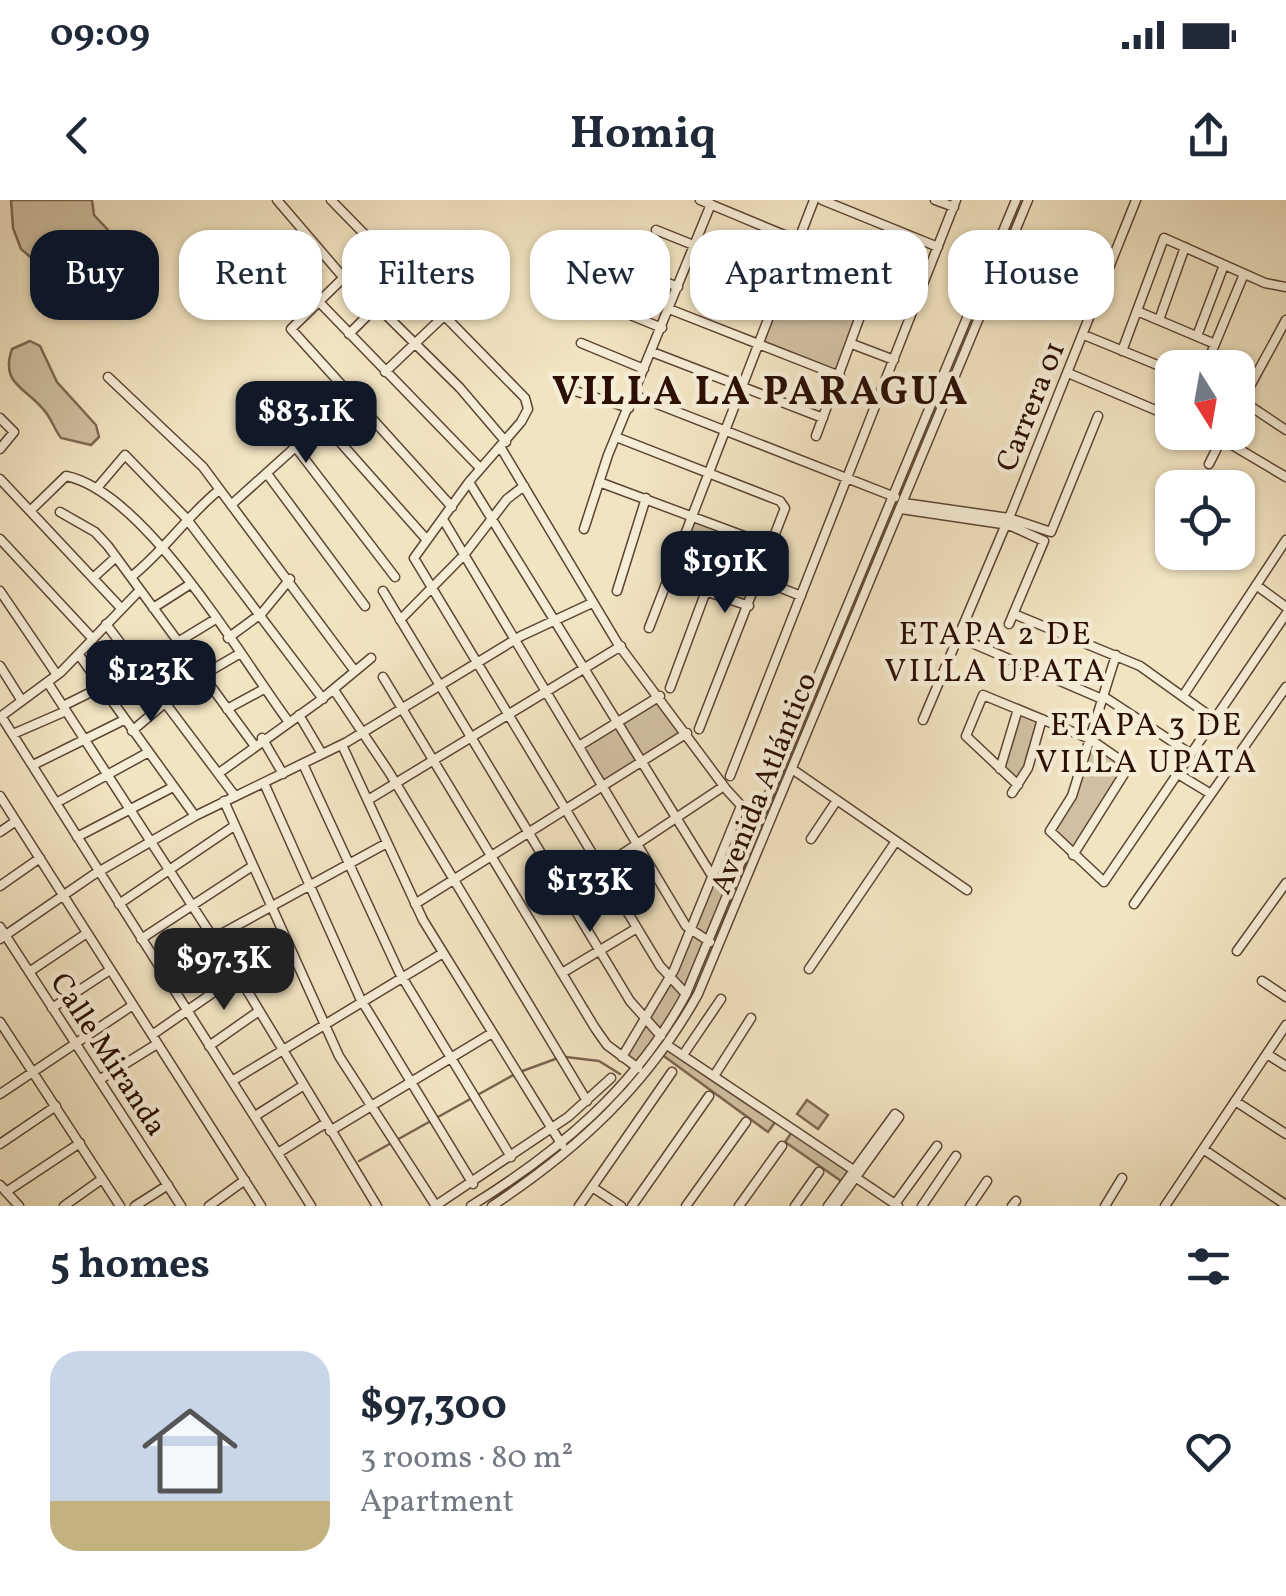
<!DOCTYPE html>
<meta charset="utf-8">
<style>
:root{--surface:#fff;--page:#f2f2f3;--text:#1f2937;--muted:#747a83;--line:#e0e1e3;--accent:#111827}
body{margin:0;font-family:Vollkorn,serif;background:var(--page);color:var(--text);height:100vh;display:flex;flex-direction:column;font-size:38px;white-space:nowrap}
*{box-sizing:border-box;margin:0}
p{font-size:32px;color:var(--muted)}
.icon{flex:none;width:55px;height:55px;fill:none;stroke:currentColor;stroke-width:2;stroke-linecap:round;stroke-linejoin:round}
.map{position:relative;height:1006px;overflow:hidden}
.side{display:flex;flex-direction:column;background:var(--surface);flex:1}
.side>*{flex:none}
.guide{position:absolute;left:30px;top:30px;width:1228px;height:90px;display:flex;gap:20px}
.needle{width:65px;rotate:169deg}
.fabs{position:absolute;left:1155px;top:150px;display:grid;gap:20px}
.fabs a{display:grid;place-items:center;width:100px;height:100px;border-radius:20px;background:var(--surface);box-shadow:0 2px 8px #0004;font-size:50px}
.price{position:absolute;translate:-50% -85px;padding:0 22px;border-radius:20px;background:var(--accent);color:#fff;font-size:32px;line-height:65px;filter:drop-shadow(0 2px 5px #0008)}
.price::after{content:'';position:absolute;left:50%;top:60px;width:30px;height:22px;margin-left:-15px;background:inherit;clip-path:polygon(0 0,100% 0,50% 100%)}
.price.active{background:#222;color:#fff}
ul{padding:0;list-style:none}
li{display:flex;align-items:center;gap:30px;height:250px;padding:0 50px}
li+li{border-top:2px solid var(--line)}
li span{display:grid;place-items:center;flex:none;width:280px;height:200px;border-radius:30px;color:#555}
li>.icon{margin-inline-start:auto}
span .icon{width:120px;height:120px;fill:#fffc;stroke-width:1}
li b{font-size:42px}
h2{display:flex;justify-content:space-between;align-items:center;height:120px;padding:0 50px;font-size:42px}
.chip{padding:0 35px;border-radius:30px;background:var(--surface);box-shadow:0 2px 8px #0004;font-size:35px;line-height:90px}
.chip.active{background:var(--accent);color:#fff}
.status{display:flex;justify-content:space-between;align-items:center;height:70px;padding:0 50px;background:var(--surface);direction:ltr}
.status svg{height:28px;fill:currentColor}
header{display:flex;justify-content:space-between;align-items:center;height:130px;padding:0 50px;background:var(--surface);font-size:45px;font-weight:700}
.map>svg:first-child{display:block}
</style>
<div class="status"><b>09:09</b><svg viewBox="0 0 49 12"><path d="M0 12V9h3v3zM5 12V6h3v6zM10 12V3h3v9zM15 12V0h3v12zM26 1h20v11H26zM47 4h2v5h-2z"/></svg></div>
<header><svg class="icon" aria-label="back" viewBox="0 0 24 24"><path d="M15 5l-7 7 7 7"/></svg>Homiq<svg class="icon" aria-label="share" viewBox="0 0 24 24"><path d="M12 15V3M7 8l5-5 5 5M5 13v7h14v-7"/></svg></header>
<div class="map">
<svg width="1286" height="1006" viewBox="0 0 1286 1006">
<rect width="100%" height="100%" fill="#f1e4c1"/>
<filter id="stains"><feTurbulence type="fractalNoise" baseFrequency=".002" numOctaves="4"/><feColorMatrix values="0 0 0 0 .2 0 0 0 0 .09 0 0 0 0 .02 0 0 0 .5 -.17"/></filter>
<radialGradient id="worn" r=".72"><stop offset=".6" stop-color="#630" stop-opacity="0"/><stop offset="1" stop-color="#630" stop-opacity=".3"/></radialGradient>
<path fill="#cfc0a1" stroke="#7d6752" stroke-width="2.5" d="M11 0H92L94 15 108 30V44L75 60 61 75 50 74 21 49 13 28Z
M782 82 863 113 840 176 758 145Z
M30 141 40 146 57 182 96 225 99 237 91 245 61 238C54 229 51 217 43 209 25 187 0 184 12 149Z
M690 314 771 346 749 406 667 378Z
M660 496 687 533 603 586 579 546Z
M1018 509 1042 519 1018 585 1000 569Z
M1090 539 1128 564 1073 655 1052 627 1064 609Z
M741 606 761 620 694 777 638 868 622 857 667 785Z
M667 845 778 918 768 932 661 854Z
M807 900 828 915 818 929 797 914Z
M794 929 854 970 844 983 785 942Z"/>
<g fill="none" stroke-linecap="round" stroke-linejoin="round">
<path stroke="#7a634f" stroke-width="2.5" d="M566 857 599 861 620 874
M359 961 517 873 558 858"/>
<defs>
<path id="minor" d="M277 0 343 77
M331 0 525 198 528 209 521 222 469 282 414 358 660 766 686 794
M700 0 876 73 816 236
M822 0 938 47
M935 0 954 7
M656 30 863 113
M376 46 291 129 452 307
M628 67 678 87
M293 75 480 268
M606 105 662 128
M377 106 460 188 506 242
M669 109 840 176
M1137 111 1215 144
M1159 120 1185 47
M349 134 407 76
M1084 135 1172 171
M1197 136 1224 65
M581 143 644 169
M852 144 894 160
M1122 151 1164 38 1265 83 1286 87
M652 152 823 218
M1205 168 1244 74
M385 172 446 114
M1068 173 1172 217
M108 177 203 267 354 470
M559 186 629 208
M634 195 895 297
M1238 198 1286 230
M1238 208 1286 120
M0 218 14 232 0 249
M324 224 427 340
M1210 232 1286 277
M616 237 780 301 785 308 699 529
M501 248 618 444 726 589 747 612 761 620
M297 249 395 377
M1209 264 1225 232
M268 275 365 406
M0 279 121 408
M469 282 714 679
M599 282 771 346
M97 288 125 255 186 318 323 499
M904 303 1009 318 1051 332 1098 216
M231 305 352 196
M901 309 1009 325 1044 341 1009 424
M30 311 66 276C145 292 240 456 288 521
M60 312 95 332 108 346 254 545
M1009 318 1136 0
M444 321 686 726 710 742
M584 329 608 255 711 4
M0 339 93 439
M131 377C164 351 186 317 219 290
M93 378 116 357
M667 378 749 406
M759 379 801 396
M1256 385 1286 407
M0 391 57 475
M383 391 630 801 661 836
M617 391 646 298
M153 408 189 385
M1014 414 1140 466 1214 519
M400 420 464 355 507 299 524 286
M106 424 235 596
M649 428 814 0
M958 437 1102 499
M228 438 262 413 290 379
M178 442 214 420
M79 455 195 616
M1116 455 1072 596 1050 631 1104 682 1286 414
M0 466 22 501
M203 475 239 454
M383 477 595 828 607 845 638 868
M48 483 245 787 377 1006
M670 488 706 391
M334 490 389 572 587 901
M1103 496 1191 554
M1183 496 1286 340
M162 497 197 467
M63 506 101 487
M227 509 264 489
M299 515 322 554
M1 516 311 1006
M0 517 61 472 140 390
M923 520 1006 324
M132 531 166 502
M13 534 66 511
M262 538 283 574
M342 545 423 720 562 945
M579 546 660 496
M303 564 399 772 511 957
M33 565 124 520
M792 569 967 690
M1000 569 1018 509
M219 573 318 502 371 458
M1178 574 1211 594
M730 576 956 0
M264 583 360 798 473 984
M1018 585 966 536 983 495 1090 539 1129 566 1073 655
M1012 593 1028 568 1042 519
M0 596 261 1006
M368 600 621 446
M224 601 339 856 436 1006
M56 603 147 553
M0 632 16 621
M77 637 173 587
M811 639 837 600
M601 668 724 586
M0 686 40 658
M119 704 234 626
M415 704 687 533
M1134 704 1286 487
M0 727 181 1006
M0 739 93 675 195 616 347 542 521 436 592 403
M141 739 251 667
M212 739 387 643
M1237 751 1286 683
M809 769 896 641
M29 772 87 733
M562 773 637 728
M164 776 215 743
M1262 781 1286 797
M52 808 110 770
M0 822 120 1006
M152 835 237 776
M667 845 858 973
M209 846 259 811
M1267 854 1286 866
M683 855 721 799
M622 857 674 770 741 606
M714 876 751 818
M99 880 157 844
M232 881 443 753
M0 894 133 805
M1235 901 1286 934
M255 916 304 885
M330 931 492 833
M0 944 56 906
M1203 949 1286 1005
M278 953 326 923
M855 977 898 1006
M0 985 19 1006
M592 987 621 1006
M6 992 80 943
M895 1004 937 946
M64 1006 102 979
M135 1006 168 985
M209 1006 245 980
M435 1006 568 917 611 878
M471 1006C561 950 635 888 686 794L1016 0
M492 1006C578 949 647 886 698 794L1028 0
M579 1006 672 872
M632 1006 709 896
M686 1006 746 922
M739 1006 782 946
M795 1006 819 972
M828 1006 895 914 899 917 835 1006
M922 1006 956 956
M970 1006 987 981
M1012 1006 1016 1001
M1105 1006 1122 978
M1165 1006 1286 825"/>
</defs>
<use href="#minor" stroke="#5c4433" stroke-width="11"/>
<use href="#minor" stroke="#f6edd7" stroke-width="8"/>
</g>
<g text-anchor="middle" stroke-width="9" stroke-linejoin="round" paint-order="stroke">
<g font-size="30" fill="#2b0e04" stroke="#f6edd7">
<text transform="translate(1030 206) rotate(-68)" y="10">Carrera 01</text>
<text transform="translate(763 583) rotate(-68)" y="10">Avenida Atlántico</text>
<text transform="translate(109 854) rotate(57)" y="10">Calle Miranda</text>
</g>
<g font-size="32" letter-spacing="2.5" fill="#2b0e04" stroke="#f6edd7">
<text x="996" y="444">ETAPA 2 DE<tspan x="996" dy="37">VILLA UPATA</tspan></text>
<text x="1147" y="535">ETAPA 3 DE<tspan x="1147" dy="37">VILLA UPATA</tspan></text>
</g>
<g font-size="40" font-weight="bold" letter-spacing="2.5" fill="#2b0e04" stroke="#f6edd7">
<text x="761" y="204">VILLA LA PARAGUA</text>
</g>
</g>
<rect width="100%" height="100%" filter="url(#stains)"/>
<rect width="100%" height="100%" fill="url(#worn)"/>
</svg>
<div class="fabs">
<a><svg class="needle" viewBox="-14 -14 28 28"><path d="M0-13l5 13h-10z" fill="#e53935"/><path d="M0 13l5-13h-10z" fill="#747a83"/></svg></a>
<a><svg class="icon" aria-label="locate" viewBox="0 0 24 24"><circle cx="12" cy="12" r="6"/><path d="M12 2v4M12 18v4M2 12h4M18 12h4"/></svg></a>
</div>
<b class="price" style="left:306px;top:266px">$83.1K</b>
<b class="price" style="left:725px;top:416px">$191K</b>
<b class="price" style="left:151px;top:525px">$123K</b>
<b class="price" style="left:590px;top:735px">$133K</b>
<b class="price active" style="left:224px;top:813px">$97.3K</b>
<div class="guide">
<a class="chip active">Buy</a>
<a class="chip">Rent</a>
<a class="chip">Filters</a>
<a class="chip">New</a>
<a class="chip">Apartment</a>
<a class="chip">House</a>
</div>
</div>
<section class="side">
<h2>5 homes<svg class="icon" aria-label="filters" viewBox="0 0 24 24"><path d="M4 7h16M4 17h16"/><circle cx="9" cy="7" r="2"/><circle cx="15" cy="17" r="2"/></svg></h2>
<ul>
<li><span style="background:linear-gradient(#c9d6e8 75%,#c2b280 0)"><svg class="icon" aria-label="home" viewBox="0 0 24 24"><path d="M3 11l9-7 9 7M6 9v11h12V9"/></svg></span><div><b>$97,300</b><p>3 rooms · 80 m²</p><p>Apartment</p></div><svg class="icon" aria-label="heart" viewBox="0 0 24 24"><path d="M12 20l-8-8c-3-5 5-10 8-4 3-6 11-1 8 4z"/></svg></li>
</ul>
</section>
